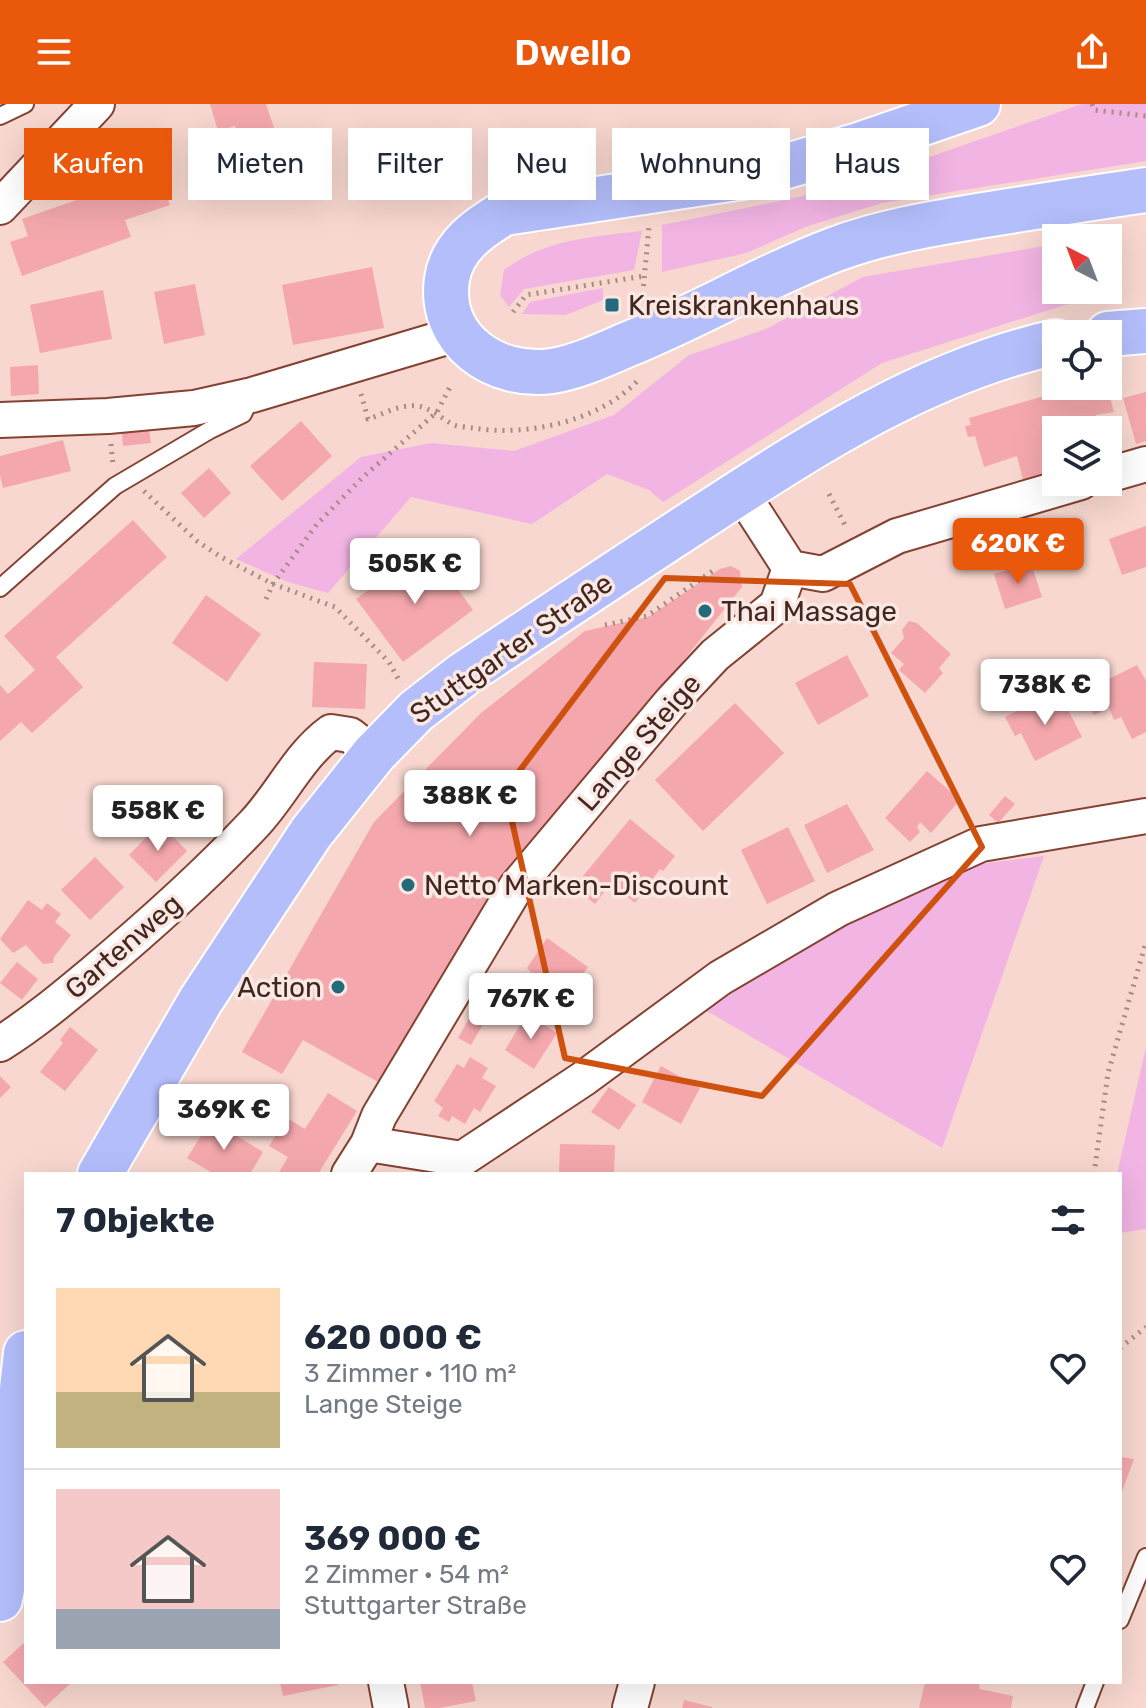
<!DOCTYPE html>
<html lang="de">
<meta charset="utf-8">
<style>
:root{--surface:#fff;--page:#f2f2f3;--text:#1f2937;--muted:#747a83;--line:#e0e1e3;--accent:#ea580c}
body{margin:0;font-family:Rubik,sans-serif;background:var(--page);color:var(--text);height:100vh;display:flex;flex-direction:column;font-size:30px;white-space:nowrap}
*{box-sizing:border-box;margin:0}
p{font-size:26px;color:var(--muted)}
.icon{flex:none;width:44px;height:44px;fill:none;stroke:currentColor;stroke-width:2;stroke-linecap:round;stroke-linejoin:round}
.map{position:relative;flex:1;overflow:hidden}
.panel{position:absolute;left:24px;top:1068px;width:1098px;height:512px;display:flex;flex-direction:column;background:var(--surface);border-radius:0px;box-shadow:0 8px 32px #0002}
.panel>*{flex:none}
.banner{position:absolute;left:24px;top:24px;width:1098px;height:72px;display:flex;gap:16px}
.needle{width:52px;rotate:318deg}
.buttons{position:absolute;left:1042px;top:120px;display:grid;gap:16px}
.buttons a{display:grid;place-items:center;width:80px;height:80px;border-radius:0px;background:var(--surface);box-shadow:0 8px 32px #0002;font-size:40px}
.price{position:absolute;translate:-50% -68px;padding:0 18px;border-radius:8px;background:#fff;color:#222;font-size:26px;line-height:52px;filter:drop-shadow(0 2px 4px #0008)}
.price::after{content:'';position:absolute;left:50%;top:48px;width:24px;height:18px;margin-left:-12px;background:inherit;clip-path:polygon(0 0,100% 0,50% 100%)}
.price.active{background:var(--accent);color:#fff}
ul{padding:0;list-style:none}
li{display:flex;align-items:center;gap:24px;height:200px;padding:0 32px}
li+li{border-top:2px solid var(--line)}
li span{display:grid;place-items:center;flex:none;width:224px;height:160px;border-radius:0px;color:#555}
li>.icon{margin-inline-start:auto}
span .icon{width:96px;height:96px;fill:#fffc;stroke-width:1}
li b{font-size:34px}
h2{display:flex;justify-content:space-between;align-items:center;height:96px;padding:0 32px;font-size:34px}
.tag{padding:0 28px;border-radius:0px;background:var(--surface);box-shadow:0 8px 32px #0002;font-size:28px;line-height:72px}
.tag.active{background:var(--accent);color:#fff}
header{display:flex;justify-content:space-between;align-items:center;height:104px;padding:0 32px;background:var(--accent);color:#fff;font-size:36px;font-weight:600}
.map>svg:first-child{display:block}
</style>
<header><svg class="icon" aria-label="menu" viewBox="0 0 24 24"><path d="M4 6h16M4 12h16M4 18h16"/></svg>Dwello<svg class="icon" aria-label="share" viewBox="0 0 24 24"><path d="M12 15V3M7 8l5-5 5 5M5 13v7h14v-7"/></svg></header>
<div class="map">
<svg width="1146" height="1604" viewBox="0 0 1146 1604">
<rect width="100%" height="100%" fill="#f7d7cf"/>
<path fill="#f1b4e3" d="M1082 0H1146V57L882 99 808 122 746 149 662 168V121L799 93 935 51Z
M642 127 634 166 524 185 509 203 500 191 504 166C546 135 591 133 642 127Z
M1056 140V186H1101L1103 192 1071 199 882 259 663 398 649 386 607 370 532 420 411 393 328 489 288 478 236 455 361 353 431 339 514 347 614 311 689 251 766 225 863 173Z
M603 184V196L566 211 522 210 530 198Z
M1044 752 942 1044 707 907 733 885 839 823 972 761Z
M1146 943V1125L1120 1129V1070H1117Z"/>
<path fill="#f4a8ad" d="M210 0H266L275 27 239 38 235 22 218 27Z
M150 43 170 101 125 116 131 133 22 172 10 138 28 132 22 115 128 78 120 54Z
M372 163 384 224 293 241 282 181Z
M195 180 205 231 164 240 154 188Z
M103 186 112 235 40 249 30 201Z
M38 261 39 290 11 292 10 263Z
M1078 282H1107L1114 308 1096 311 1100 326H1056V366L1023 376 1017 352 984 363 975 332 968 333 965 322 971 321 969 314Z
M1146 288V337L1136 340 1123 294Z
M301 317 332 352 282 397 250 362Z
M149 325 151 339 123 342 122 329Z
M63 336 71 367 3 384 0 371V352Z
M209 364 231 389 204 414 181 389Z
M133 416 167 453 56 553 83 583 32 629 21 618 0 637V581L8 590 35 566 4 532Z
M1146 422V463L1122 471 1109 435Z
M432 449 473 506 403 558 356 495 401 462 406 469Z
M1031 459 1042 493 1005 505 994 470Z
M731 462 740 467 742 483 513 771 380 979 303 936 282 970 242 948 374 718 481 609 585 527 648 513 720 465Z
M206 491 261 530 227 578 172 539Z
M909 517 917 519 951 550 939 564 943 569 925 589 899 566 904 560 891 549 904 534 902 526Z
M847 551 869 592 818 621 795 579Z
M314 558 367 560 365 605 312 603Z
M1137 561 1146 577V628L1132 635 1121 613 1114 616 1109 604 1094 611 1081 589Z
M1061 592 1082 633 1035 657 1021 629 1015 632 1005 613 1033 599 1036 604Z
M735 599 784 649 703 727 655 676Z
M927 667 960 696 931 729 920 718 917 723 920 728 910 738 885 714Z
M1005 692 1015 700 998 719 989 711Z
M847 700 874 746 827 769 804 721Z
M630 715 675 752 663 767 660 765 635 799 611 779 595 800 574 783Z
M160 719 187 747 156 778 129 751Z
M788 723 815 777 767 800 741 746Z
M95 753 124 783 90 816 61 786Z
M28 796 42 806 47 799 61 810 55 818 71 831 54 853 53 859 43 860 26 841 13 849 0 835Z
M547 834 588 863 561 902 535 885 531 874 533 871 527 864Z
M17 858 38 875 22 896 0 879Z
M476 902 489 910 471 941 458 934Z
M527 910 557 929 534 965 505 946Z
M70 923 98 946 65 987 40 968 63 939 60 936Z
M470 953 488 964 482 974 496 982 480 1008 474 1004 465 1020 452 1012 449 1018 438 1012 443 1004 434 997 457 960 464 964Z
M661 962 700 984 681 1020 642 998Z
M0 972 11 983 0 994Z
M609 983 636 1001 619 1026 591 1008Z
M328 989 357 1007 318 1070H278L288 1053 269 1042 287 1014 305 1025Z
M211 1016 263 1048 250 1070H214L187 1054Z
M560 1040 615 1041 614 1070H559Z
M1120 1353 1134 1355 1120 1393Z
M26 1537V1578H72L45 1603 3 1558Z
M280 1578H338V1581L283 1592Z
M420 1578H472L476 1597 440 1604H425Z
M925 1578H980L979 1585 1013 1592 1011 1604H919Z
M684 1596 712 1603V1604H682Z"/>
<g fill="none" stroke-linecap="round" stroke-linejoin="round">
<defs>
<path id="lane" d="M0 12 25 0
M0 484 115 382 210 326 243 310 251 293
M1120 1516 1146 1453
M1085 1604 1095 1578"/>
<path id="street" d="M0 103 97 0
M0 316 108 312 194 304 252 291 457 230
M1108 371 1146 360
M741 388 790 464 823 470 897 432 1081 378
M0 940C33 919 62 895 92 870 148 823 203 774 253 721 281 692 298 652 331 628L350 631 374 650
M368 1040 462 1055 583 975 720 874 838 805 981 740 1146 712
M349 1070 368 1040 379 1012 516 783 672 597 715 551 777 501 790 464
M386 1578 391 1604
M630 1604 637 1578"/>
<path id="primary" d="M978 0 859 41 756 71 504 109C479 124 452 142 447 175 438 236 495 275 552 267 577 263 603 251 626 241 698 212 764 172 836 145 882 128 930 120 978 112 1034 103 1090 94 1146 86
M1108 230 1146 227
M100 1070 201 896 311 729 374 650 416 607 464 570C545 516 626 462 708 409 819 337 925 268 1056 238
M0 1495 6 1465 12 1376 26 1249"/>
</defs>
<use href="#lane" stroke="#834232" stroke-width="20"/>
<use href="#street" stroke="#834232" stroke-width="38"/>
<use href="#primary" stroke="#fff" stroke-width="48"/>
<path stroke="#a88a82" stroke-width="5" stroke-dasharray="2 6" stroke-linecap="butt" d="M1092 0 1094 6 1146 12
M642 198 649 123
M513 208 526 191 644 172
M361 290 368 315C381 311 397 302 410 302 428 300 440 314 454 321 460 323 467 323 473 324 526 333 602 317 639 275
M111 340 113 361
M144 387 197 437 221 453 273 480 335 503 389 558 400 578
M829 390 847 425
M266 495 273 480 317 420 363 373 437 308 452 279
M605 521 647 512 714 466
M1094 1070 1108 969 1146 838
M1120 1244 1146 1223"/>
<use href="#lane" stroke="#fff" stroke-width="16"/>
<use href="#street" stroke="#fff" stroke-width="34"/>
<use href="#primary" stroke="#b4befb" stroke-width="44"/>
</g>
<path fill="none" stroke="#cf510f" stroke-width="6" stroke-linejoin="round" d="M665 474 850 480 982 743 762 992 565 954 505 686Z"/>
<g fill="#256a7a" stroke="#f9e8e4" stroke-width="3">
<rect x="604" y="193" width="16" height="16" rx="4"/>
<circle cx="705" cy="507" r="8"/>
<circle cx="408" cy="781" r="8"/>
<circle cx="338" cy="883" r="8"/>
</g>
<g text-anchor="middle" stroke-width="7" stroke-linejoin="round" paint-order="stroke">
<g font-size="28" fill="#43261e" stroke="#f9e8e4" text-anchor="start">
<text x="628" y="211">Kreiskrankenhaus</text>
<text x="721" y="517">Thai Massage</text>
<text x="424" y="791">Netto Marken-Discount</text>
<text x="322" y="893" text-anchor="end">Action</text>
</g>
<g font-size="28" fill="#43261e" stroke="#f9e8e4">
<text transform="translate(511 544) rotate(-35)" y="10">Stuttgarter Straße</text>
<text transform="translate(639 638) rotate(-49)" y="10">Lange Steige</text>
<text transform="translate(123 842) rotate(-41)" y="10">Gartenweg</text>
</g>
</g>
</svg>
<div class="buttons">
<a><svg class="needle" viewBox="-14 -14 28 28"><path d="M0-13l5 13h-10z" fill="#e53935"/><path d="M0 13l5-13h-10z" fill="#747a83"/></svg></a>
<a><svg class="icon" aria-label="locate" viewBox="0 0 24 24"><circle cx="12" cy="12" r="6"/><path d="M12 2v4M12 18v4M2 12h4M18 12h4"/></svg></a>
<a><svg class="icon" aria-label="layers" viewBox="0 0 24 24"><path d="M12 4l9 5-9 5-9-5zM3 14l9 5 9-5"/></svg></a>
</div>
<b class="price active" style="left:1018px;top:482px">620K €</b>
<b class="price" style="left:415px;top:502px">505K €</b>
<b class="price" style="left:1045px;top:623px">738K €</b>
<b class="price" style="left:470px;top:734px">388K €</b>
<b class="price" style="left:158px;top:749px">558K €</b>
<b class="price" style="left:531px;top:937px">767K €</b>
<b class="price" style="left:224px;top:1048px">369K €</b>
<div class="banner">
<a class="tag active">Kaufen</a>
<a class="tag">Mieten</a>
<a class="tag">Filter</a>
<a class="tag">Neu</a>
<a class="tag">Wohnung</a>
<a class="tag">Haus</a>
</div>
<section class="panel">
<h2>7 Objekte<svg class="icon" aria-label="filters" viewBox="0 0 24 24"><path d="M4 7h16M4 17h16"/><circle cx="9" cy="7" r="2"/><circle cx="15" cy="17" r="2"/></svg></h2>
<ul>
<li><span style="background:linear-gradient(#ffd9b3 65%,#c2b280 0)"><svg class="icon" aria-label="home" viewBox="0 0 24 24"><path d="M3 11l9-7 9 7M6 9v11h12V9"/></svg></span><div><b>620 000 €</b><p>3 Zimmer · 110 m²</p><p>Lange Steige</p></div><svg class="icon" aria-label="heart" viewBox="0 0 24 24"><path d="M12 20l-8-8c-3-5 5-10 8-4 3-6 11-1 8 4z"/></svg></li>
<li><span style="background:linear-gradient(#f6c9c9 75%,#9aa5b1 0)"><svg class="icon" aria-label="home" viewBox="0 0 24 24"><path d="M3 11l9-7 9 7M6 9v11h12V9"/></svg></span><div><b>369 000 €</b><p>2 Zimmer · 54 m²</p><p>Stuttgarter Straße</p></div><svg class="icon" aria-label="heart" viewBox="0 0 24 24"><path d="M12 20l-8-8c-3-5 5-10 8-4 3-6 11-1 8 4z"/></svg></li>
</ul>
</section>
</div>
